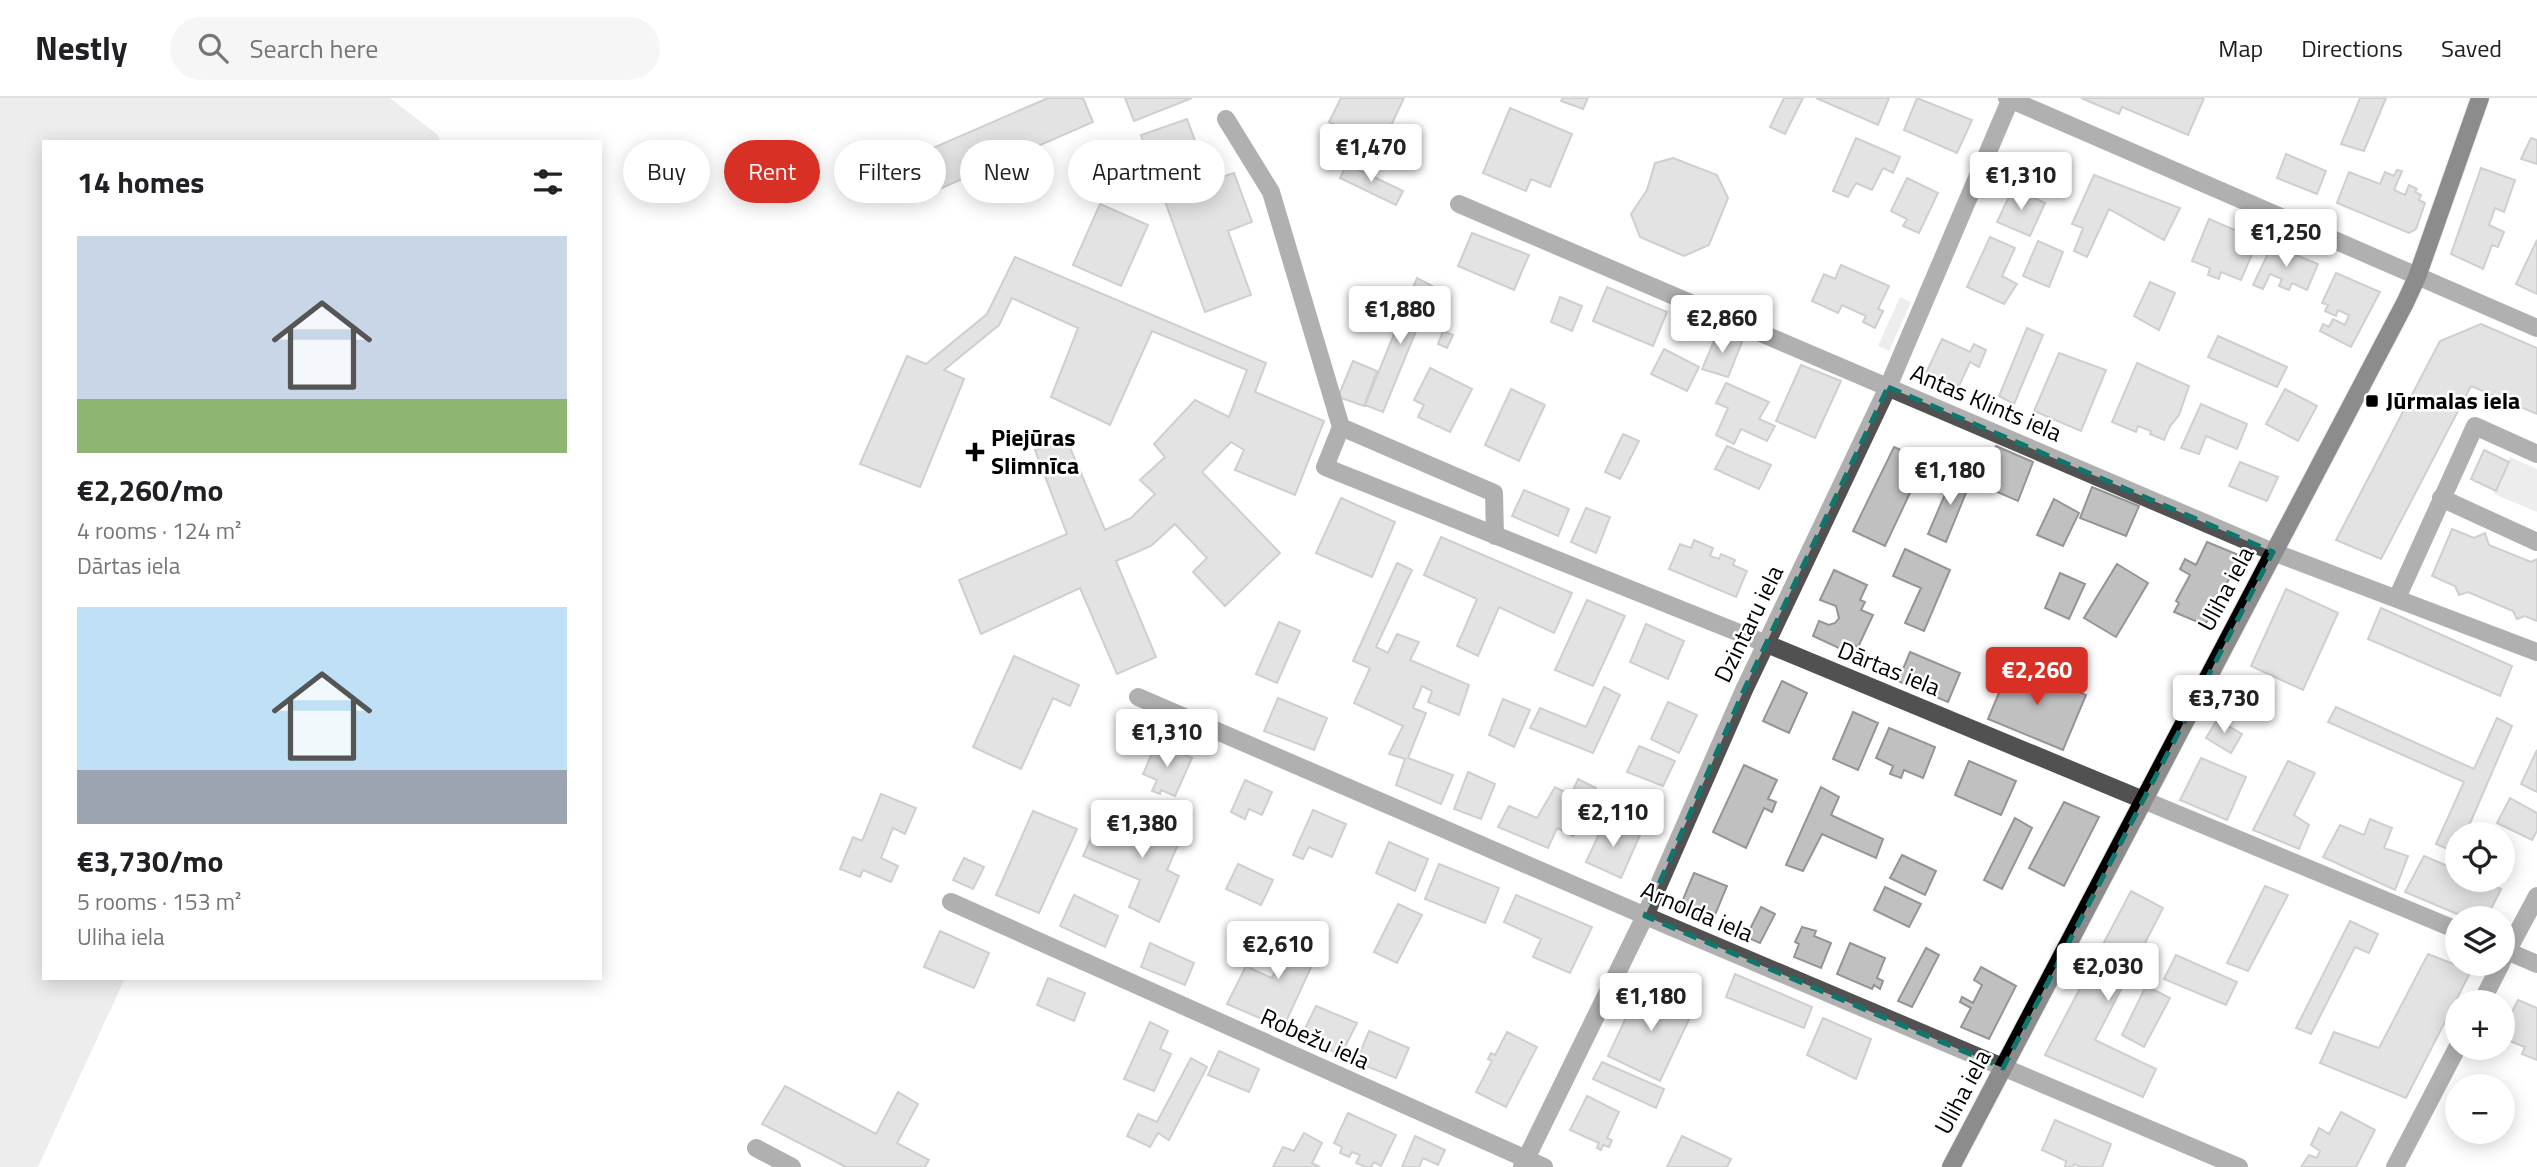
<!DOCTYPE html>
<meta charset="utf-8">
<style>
:root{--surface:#fff;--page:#f6f6f6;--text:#202124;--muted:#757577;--line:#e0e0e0;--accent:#d93025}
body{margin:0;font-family:"Titillium Web",sans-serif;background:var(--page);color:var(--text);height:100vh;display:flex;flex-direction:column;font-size:26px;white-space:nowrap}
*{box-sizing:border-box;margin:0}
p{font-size:23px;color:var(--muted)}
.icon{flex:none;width:38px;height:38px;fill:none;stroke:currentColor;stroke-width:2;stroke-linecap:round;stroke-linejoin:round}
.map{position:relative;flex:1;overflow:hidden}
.panel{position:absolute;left:42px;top:42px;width:560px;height:840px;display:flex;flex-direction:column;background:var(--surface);border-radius:0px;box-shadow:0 4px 18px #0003}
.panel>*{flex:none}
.guide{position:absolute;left:623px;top:42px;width:665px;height:63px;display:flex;gap:14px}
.tools{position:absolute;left:2445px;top:724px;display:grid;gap:14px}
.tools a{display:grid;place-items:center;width:70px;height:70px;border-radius:50%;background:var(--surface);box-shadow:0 4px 18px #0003;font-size:35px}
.price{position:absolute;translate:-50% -60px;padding:0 16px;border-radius:7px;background:#fff;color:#222;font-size:23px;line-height:46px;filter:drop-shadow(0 2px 4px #0008)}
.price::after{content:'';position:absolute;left:50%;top:42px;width:21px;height:16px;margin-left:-10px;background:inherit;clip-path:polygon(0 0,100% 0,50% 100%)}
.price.selected{background:var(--accent);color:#fff}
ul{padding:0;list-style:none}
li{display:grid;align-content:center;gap:14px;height:371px;padding:0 35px}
li span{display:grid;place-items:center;height:217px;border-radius:0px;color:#555}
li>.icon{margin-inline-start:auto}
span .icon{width:126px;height:126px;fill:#fffc;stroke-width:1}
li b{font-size:30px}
h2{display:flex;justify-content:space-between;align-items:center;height:84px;padding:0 35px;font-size:30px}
.chip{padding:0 24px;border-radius:32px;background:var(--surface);box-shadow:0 4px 18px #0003;font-size:24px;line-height:63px}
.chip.selected{background:var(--accent);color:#fff}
header{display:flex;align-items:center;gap:42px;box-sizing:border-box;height:98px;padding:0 35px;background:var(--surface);border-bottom:2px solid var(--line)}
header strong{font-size:33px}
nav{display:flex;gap:38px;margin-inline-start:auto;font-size:24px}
.search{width:490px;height:63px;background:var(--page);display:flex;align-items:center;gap:18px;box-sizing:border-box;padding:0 24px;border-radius:38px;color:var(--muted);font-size:26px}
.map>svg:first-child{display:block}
</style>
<header>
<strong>Nestly</strong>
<div class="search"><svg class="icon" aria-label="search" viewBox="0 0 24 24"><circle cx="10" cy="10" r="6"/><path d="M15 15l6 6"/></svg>Search here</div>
<nav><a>Map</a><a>Directions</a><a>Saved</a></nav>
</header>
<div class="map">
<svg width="2537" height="1069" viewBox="0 0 2537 1069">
<rect width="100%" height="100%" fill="#fff"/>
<path fill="#d8d8d8" d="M0 0H390L438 37 440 44H44V880H125L38 1069H0Z
M1900 199 1911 204 1889 253 1878 248Z
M2510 359 2537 371V414L2494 396Z"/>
<path fill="#c0c0c0" stroke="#959595" stroke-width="2" d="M1048 0H1083L1093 24 912 103 896 66Z
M1125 0H1192L1134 23Z
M1341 0H1404L1381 49 1329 24Z
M1563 0H1588L1583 11 1561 3Z
M1784 0H1803L1785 36 1770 29Z
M1816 0H1889L1878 27Z
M1917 0 1972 22 1957 55 1904 32Z
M2081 0H2204L2188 37 2122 9 2119 16Z
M2360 0H2386L2364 53 2341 46Z
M1510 10 1572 36 1550 89 1531 81 1526 93 1483 75Z
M1187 21 1210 83 1234 75 1252 124 1228 133 1251 197 1205 214 1141 37Z
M1856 40 1900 59 1893 75 1883 70 1872 92 1856 85 1848 99 1833 93Z
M2531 40 2537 42V66L2521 61Z
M2286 56 2326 73 2317 96 2277 80Z
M1673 60 1717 77 1728 100 1709 147 1684 158 1640 139 1631 116 1647 92 1655 65Z
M1347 66 1403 93 1396 107 1340 80Z
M2481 70 2515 82 2504 114 2495 110 2489 127 2504 134 2498 149 2492 147 2483 171 2451 156Z
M2397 72 2402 73 2394 92 2405 97 2409 87 2417 91 2415 94 2421 97 2419 102 2425 105 2416 131 2409 135 2337 105 2349 74 2380 86 2385 74 2394 78Z
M2094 77 2180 110 2164 142 2109 111 2087 159 2074 153 2083 130 2072 126Z
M1907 80 1938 95 1919 135 1903 128 1907 121 1891 113Z
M2013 90 2045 105 2030 138 1997 124Z
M1100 106 1148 127 1121 188 1073 167Z
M2209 121 2258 142 2241 182 2221 174 2219 181 2208 177 2210 170 2192 163Z
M1472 135 1529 157 1514 192 1458 168Z
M1990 139 2015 150 2002 178 2017 186 2004 206 1967 189Z
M2537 142V196L2516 186Z
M2038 143 2063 154 2049 189 2023 178Z
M2272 147 2318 166 2307 192 2292 185 2289 192 2279 188 2282 181 2270 176 2263 191 2253 187Z
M1015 159 1266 265 1255 294 1324 323 1295 397 1235 372 1244 352 1231 344 1202 374 1280 455 1225 508 1193 474 1207 460 1175 426 1151 448 1116 463 1156 559 1117 576 1080 490 981 536 959 482 1067 436 1035 352 1066 340 1105 432 1131 420 1155 396 1140 382 1165 359 1154 346 1195 302 1229 319 1247 272 1152 233 1110 327 1051 299 1078 230 1012 200 999 227 944 272 964 281 920 389 860 366 907 258 926 266 987 216Z
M1841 167 1889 188 1878 211 1883 213 1875 230 1863 224 1866 218 1842 207 1838 215 1812 203 1824 176 1835 181Z
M2336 175 2380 194 2351 249 2320 233 2323 226 2329 229 2333 221 2345 227 2349 217 2338 212 2336 218 2325 213 2328 207 2322 205Z
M1417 180 1434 189 1383 314 1365 307Z
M2150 184 2175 195 2159 232 2134 218Z
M1607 189 1667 214 1653 248 1593 223Z
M1560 199 1582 208 1572 233 1551 224Z
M2481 226 2537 250V316L2471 288 2381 461 2336 442 2440 243Z
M2027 230 2043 237 2014 306 1999 298Z
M1443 233 1453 237 1447 250 1438 246Z
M1718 234 1742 244 1728 279 1702 271Z
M2218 238 2287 269 2277 289 2208 259Z
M1942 241 1970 254 1974 246 1986 252 1979 269 1970 264 1959 288 1926 275Z
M1664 251 1699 269 1687 293 1651 276Z
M2059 255 2106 272 2081 333 2034 313Z
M1353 263 1377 273 1364 308 1338 299Z
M2137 265 2189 288 2179 317 2172 326H2171L2164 342 2150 336 2151 333 2138 328 2136 334 2112 324Z
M1801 267 1841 283 1815 340 1776 323Z
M1430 270 1472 291 1450 334 1418 319 1424 307 1414 302Z
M1726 285 1769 304 1759 321 1775 328 1767 343 1741 331 1734 346 1716 337 1728 310 1716 305Z
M1511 291 1545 307 1519 363 1485 347Z
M2285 291 2317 308 2298 343 2266 326Z
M2201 306 2247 326 2237 351 2206 338 2199 356 2181 350Z
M1623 336 1639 343 1620 381 1605 374Z
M1727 348 1771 367 1759 391 1715 371Z
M1996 348 2033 364 2018 403 1981 387Z
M1894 349 1925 363 1885 448 1853 433Z
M2484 352 2509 364 2496 393 2471 381Z
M2240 364 2278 379 2267 403 2229 388Z
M1955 373 1972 380 1946 444 1928 436Z
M2092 389 2139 408 2126 438 2080 420Z
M1524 392 1569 411 1558 438 1512 418Z
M1341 400 1395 424 1372 479 1316 455Z
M2054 401 2079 415 2063 448 2037 437Z
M1586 410 1610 419 1596 455 1571 444Z
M2452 431 2474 440 2485 435 2489 447 2531 464 2537 461V523L2525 518 2517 521 2513 513 2468 494 2459 497 2455 488 2432 478Z
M1441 439 1572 495 1554 535 1499 509 1478 558 1457 548 1477 501 1424 477Z
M1694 442 1713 450 1710 458 1719 461 1721 456 1735 462 1733 467 1747 473 1736 499 1669 471 1680 446 1691 450Z
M2207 444 2241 458 2205 527 2174 514 2179 505 2176 503 2190 477 2180 471 2185 461 2196 467Z
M1905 451 1950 472 1924 533 1905 525 1921 490 1893 478Z
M1397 465 1412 472 1376 549 1388 555 1397 536 1419 544 1410 562 1469 587 1459 617 1428 604 1432 593 1422 588 1413 610 1426 615 1408 660 1453 677 1441 706 1396 687 1405 661 1389 656 1403 628 1354 605 1370 570 1353 563Z
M2117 466 2148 485 2116 539 2084 520Z
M1834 472 1867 487 1860 502 1865 504 1861 512 1873 517 1858 549 1847 543 1843 552 1813 538 1819 523 1829 527 1835 525 1839 520 1836 508 1820 502Z
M2060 475 2085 486 2069 521 2045 510Z
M2286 491 2338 515 2303 592 2251 568Z
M1587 502 1625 518 1593 588 1555 572Z
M2381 510 2512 568 2500 598 2368 541Z
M1279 524 1300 533 1277 585 1256 576Z
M1646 526 1684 543 1668 581 1630 564Z
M1910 554 1960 575 1948 604 1898 583Z
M1014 558 1079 587 1070 608 1053 600 1021 671 973 649Z
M2011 566 2086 597 2063 652 1988 621Z
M1782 583 1807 595 1789 635 1763 623Z
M1604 589 1620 597 1593 655 1530 630 1540 610 1586 629Z
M1278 600 1327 620 1314 652 1264 633Z
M1503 601 1530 612 1514 649 1489 637Z
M1668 604 1697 617 1679 655 1651 641Z
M2336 609 2474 671 2497 620 2512 628 2465 737H2457V755L2436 746 2464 684 2328 624Z
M1853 614 1878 625 1858 672 1833 661Z
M2220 617 2230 623 2227 627 2242 636 2231 655 2206 640Z
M1889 630 1935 649 1923 680 1904 672 1901 680 1890 676 1893 668 1876 660Z
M1157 644 1192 660 1175 698 1161 692 1160 696 1152 693 1157 682 1143 676Z
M1639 648 1675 663 1663 688 1627 674Z
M2537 652V694L2521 686Z
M2201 660 2246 679 2227 722 2180 702Z
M1969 663 2016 683 2001 717 1955 697Z
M2288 663 2315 675 2294 717 2309 727 2299 751 2253 732Z
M1744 667 1777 682 1768 701 1776 704 1772 714 1764 710 1746 750 1713 734Z
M1468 674 1495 686 1481 721 1454 711Z
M1578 681 1596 690 1573 738 1557 730 1548 750 1498 729 1509 708 1537 720 1555 689 1571 697Z
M1245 682 1272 694 1262 717 1249 711 1245 721 1231 714Z
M1821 689 1839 699 1831 717 1883 741 1876 760 1822 736 1803 773 1786 767Z
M881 696 916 710 905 736 893 730 881 760 898 768 891 784 863 772 860 779 840 771 853 739 862 743Z
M2510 700 2537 715V733L2532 742 2497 725Z
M2064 704 2099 719 2064 788 2029 770Z
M1166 711 1189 721 1167 772 1179 778 1159 824 1129 809 1140 782 1083 758 1100 721 1153 745Z
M1313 712 1346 726 1332 759 1309 749 1303 761 1293 757Z
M1033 713 1077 731 1039 815 996 797Z
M2015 720 2032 730 2002 791 1984 782Z
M1606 721 1640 737 1621 780 1586 764Z
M2370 721 2392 730 2384 750 2408 758 2395 792 2323 759 2340 727 2364 737Z
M1389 744 1428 761 1415 793 1376 775Z
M1902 757 1936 773 1925 797 1890 780Z
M2424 758 2457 772V782H2481L2501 791 2486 821H2469L2405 794Z
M964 760 984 769 973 791 953 782Z
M1238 766 1273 782 1261 807 1226 791Z
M1439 766 1499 790 1485 825 1425 801Z
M1694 775 1727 788 1712 824 1679 811Z
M2265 788 2288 797 2248 873 2227 865Z
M1885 789 1921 806 1909 829 1874 812Z
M2131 793 2163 810 2095 942 2156 971 2143 999 2045 957Z
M1074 797 1118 818 1105 849 1060 828Z
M1516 797 1592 829 1570 875 1533 859 1541 841 1504 824Z
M1398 806 1422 817 1397 865 1374 854Z
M1761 809 1775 816 1760 845 1746 839Z
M2350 823 2378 836 2369 855 2355 849 2311 936 2296 930Z
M1297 827 1325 839 1283 930 1227 906 1246 868 1272 880Z
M1802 829 1816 833 1814 838 1831 845 1821 870 1794 859 1799 846 1795 844Z
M940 833 989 855 974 890 924 869Z
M1150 845 1194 865 1185 887 1141 869Z
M1850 845 1885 860 1877 880 1883 883 1880 891 1874 887 1872 891 1837 876Z
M1926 850 1939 857 1912 909 1898 903Z
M2428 856 2471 873 2406 1000 2320 965 2334 934 2379 950Z
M2176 857 2237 884 2226 907 2164 881Z
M1981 869 2016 888 1989 941 1961 929 1971 910 1960 904 1962 899 1973 905 1982 887 1974 882Z
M1735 876 1812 909 1804 930 1726 899Z
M1048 880 1085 895 1074 923 1037 907Z
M1641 888 1693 913 1660 983 1608 958Z
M2146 888 2170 900 2144 949 2122 937Z
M2518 902 2537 910V962L2522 956 2525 949 2502 940 2503 932Z
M1316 908 1357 925 1341 957 1301 939Z
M1823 920 1871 941 1856 981 1807 957Z
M1150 924 1168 933 1160 951 1171 956 1154 993 1124 981Z
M1369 933 1409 950 1396 980 1356 964Z
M1507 934 1537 949 1506 1009 1476 994 1492 963 1488 961 1491 955 1495 957Z
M1219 953 1259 971 1249 994 1208 977Z
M1191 960 1207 969 1169 1042 1158 1035 1150 1049 1127 1038 1138 1016 1157 1024Z
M1602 964 1664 991 1656 1010 1593 981Z
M785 988 876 1036 898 994 918 1006 897 1045 929 1062 925 1069H846L762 1026Z
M1587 998 1619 1014 1607 1040 1612 1042 1609 1049 1603 1047 1601 1052 1597 1050 1599 1045 1570 1032Z
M2341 1014 2375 1032 2356 1069H2301L2309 1057 2317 1060 2320 1053 2311 1047 2319 1030 2329 1036Z
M1348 1015 1396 1037 1381 1068 1374 1064 1371 1069H1366L1356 1065 1360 1057 1352 1054 1349 1059 1340 1055 1342 1049 1334 1045Z
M2055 1022 2111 1046 2102 1069H2081L2074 1066 2073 1069H2065L2066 1063 2042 1052Z
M1304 1035 1322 1045 1312 1065 1320 1069H1273L1283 1049 1294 1053Z
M1415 1038 1445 1052 1438 1067 1423 1060 1419 1069H1402Z
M1682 1038 1731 1061 1727 1069H1667Z"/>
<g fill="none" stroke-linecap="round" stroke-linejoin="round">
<defs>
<path id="major" d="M1951 1069 2405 205 2417 179 2480 0"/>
</defs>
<use href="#major" stroke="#dbdbdb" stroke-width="20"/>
<path stroke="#515151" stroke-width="18" d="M2007 0 2537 230
M1226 21 1271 94 1341 329
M1459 106 2273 454 2537 554
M2441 400 2537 444
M1495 438 1494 395 1341 329 1325 369 1767 546 2457 832
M2397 500 2475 328 2537 356
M1138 599 1662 825 2239 1069
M951 804 1544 1069
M2502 851 2537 866
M2502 863 2537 798
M2481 905 2501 866
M756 1050 792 1069
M1522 1069 1645 818 1744 592 1888 289 2011 0
M2395 1069 2457 950"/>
<use href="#major" stroke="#000" stroke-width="18"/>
</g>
<path d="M0 0H2537V1069H0ZM1888 289 2273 454 2003 970 1645 818 1744 592Z" fill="#fff" fill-opacity=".55" fill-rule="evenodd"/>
<path fill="none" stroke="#0f766e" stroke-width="5" stroke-dasharray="14 9" stroke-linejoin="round" d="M1888 289 2273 454 2003 970 1645 818 1744 592Z"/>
<g fill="#000" stroke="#fff" stroke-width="2.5">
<rect x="2365" y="296" width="14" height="14" rx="3.5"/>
<path d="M971.5 343.5h7v7h7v7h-7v7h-7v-7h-7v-7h7z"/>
</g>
<g text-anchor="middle" stroke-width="5" stroke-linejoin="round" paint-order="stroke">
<g font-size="24" font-weight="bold" fill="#000" stroke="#fff" text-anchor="start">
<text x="2386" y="311">Jūrmalas iela</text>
<text x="991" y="348">Piejūras<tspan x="991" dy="28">Slimnīca</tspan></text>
</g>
<g font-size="24" fill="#000" stroke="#fff">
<text transform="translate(1986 305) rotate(23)" y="8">Antas Klints iela</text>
<text transform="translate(2226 491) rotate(-62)" y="8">Uliha iela</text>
<text transform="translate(1749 526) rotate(-64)" y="8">Dzintaru iela</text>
<text transform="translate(1889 571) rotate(22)" y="8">Dārtas iela</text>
<text transform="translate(1697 814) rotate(23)" y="8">Arnolda iela</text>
<text transform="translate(1315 941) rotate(24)" y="8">Robežu iela</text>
<text transform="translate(1963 994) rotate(-62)" y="8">Uliha iela</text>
</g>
</g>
</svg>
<div class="tools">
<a><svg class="icon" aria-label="locate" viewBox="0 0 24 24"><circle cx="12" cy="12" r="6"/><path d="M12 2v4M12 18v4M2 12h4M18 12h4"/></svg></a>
<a><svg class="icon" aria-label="layers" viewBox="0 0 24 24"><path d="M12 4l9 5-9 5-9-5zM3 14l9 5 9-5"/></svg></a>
<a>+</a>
<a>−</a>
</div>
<b class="price" style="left:1371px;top:86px">€1,470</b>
<b class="price" style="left:2021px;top:114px">€1,310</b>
<b class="price" style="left:2286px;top:171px">€1,250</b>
<b class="price" style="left:1400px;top:248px">€1,880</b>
<b class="price" style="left:1722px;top:257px">€2,860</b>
<b class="price" style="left:1950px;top:409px">€1,180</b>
<b class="price selected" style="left:2037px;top:609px">€2,260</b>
<b class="price" style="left:2224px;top:637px">€3,730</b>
<b class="price" style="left:1167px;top:671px">€1,310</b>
<b class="price" style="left:1613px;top:751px">€2,110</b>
<b class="price" style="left:1142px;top:762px">€1,380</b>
<b class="price" style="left:1278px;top:883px">€2,610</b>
<b class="price" style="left:2108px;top:905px">€2,030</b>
<b class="price" style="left:1651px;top:935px">€1,180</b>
<div class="guide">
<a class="chip">Buy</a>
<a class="chip selected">Rent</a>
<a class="chip">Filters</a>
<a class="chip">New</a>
<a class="chip">Apartment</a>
</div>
<section class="panel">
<h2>14 homes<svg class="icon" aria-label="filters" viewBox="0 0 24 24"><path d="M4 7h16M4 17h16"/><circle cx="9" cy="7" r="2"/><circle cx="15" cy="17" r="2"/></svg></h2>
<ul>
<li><span style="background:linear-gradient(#c9d6e8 75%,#8fb573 0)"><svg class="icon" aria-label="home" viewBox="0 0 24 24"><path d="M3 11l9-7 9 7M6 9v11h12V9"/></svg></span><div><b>€2,260/mo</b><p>4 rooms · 124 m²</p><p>Dārtas iela</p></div></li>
<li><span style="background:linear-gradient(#bfe0f5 75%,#9aa5b1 0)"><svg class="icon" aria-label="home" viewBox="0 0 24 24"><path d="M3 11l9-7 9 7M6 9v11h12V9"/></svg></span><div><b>€3,730/mo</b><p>5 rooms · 153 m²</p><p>Uliha iela</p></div></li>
</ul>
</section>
</div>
